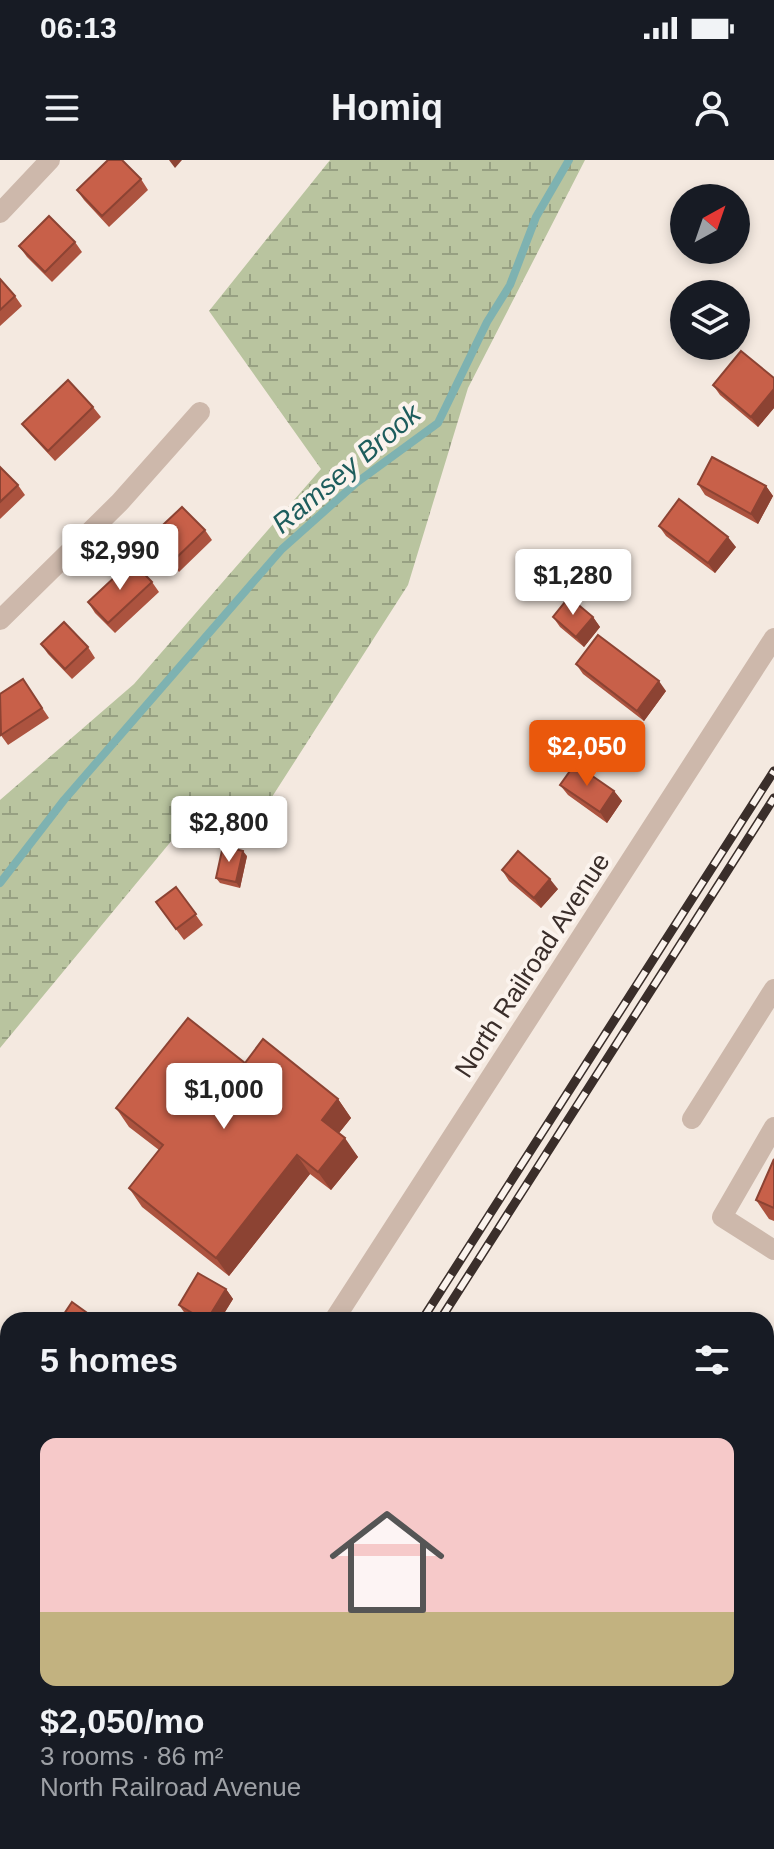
<!DOCTYPE html>
<meta charset="utf-8">
<style>
:root{--surface:#171b24;--page:#242831;--text:#f1f3f6;--muted:#9ea1a6;--line:#363941;--accent:#ea580c}
body{margin:0;font-family:Arial,sans-serif;background:var(--page);color:var(--text);height:100vh;display:flex;flex-direction:column;font-size:30px;white-space:nowrap}
*{box-sizing:border-box;margin:0}
p{font-size:26px;color:var(--muted)}
.icon{flex:none;width:44px;height:44px;fill:none;stroke:currentColor;stroke-width:2;stroke-linecap:round;stroke-linejoin:round}
.map{position:relative;flex:1;overflow:hidden}
.details{position:absolute;left:0px;top:1152px;width:774px;height:538px;display:flex;flex-direction:column;background:var(--surface);border-radius:24px 24px 0 0;box-shadow:0 4px 12px #0003}
.details>*{flex:none}
.needle{width:52px;rotate:40deg}
.buttons{position:absolute;left:670px;top:24px;display:grid;gap:16px}
.buttons a{display:grid;place-items:center;width:80px;height:80px;border-radius:50%;background:var(--surface);box-shadow:0 4px 12px #0003;font-size:40px}
.price{position:absolute;translate:-50% -68px;padding:0 18px;border-radius:8px;background:#fff;color:#222;font-size:26px;line-height:52px;filter:drop-shadow(0 2px 4px #0008)}
.price::after{content:'';position:absolute;left:50%;top:48px;width:24px;height:18px;margin-left:-12px;background:inherit;clip-path:polygon(0 0,100% 0,50% 100%)}
.price.current{background:var(--accent);color:#fff}
ul{padding:0;list-style:none}
li{display:grid;align-content:center;gap:16px;height:424px;padding:0 40px}
li+li{border-top:2px solid var(--line)}
li span{display:grid;place-items:center;height:248px;border-radius:16px;color:#555}
li>.icon{margin-inline-start:auto}
span .icon{width:144px;height:144px;fill:#fffc;stroke-width:1}
li b{font-size:34px}
h2{display:flex;justify-content:space-between;align-items:center;height:96px;padding:0 40px;font-size:34px}
.status{display:flex;justify-content:space-between;align-items:center;height:56px;padding:0 40px;background:var(--surface);direction:ltr}
.status svg{height:22px;fill:currentColor}
header{display:flex;justify-content:space-between;align-items:center;height:104px;padding:0 40px;background:var(--surface);font-size:36px;font-weight:700}
.map>svg:first-child{display:block}
</style>
<div class="status"><b>06:13</b><svg viewBox="0 0 49 12"><path d="M0 12V9h3v3zM5 12V6h3v6zM10 12V3h3v9zM15 12V0h3v12zM26 1h20v11H26zM47 4h2v5h-2z"/></svg></div>
<header><svg class="icon" aria-label="menu" viewBox="0 0 24 24"><path d="M4 6h16M4 12h16M4 18h16"/></svg>Homiq<svg class="icon" aria-label="person" viewBox="0 0 24 24"><circle cx="12" cy="8" r="4"/><path d="M4 21q1-7 8-7t8 7"/></svg></header>
<div class="map">
<svg width="774" height="1689" viewBox="0 0 774 1689">
<defs>
<pattern id="wetland-marsh" width="20" height="14" patternUnits="userSpaceOnUse" patternTransform="scale(2)"><rect width="20" height="14" fill="#b9c49f"/><path d="M1 5h8M5 5V1M11 12h8M15 12V8" fill="none" stroke="#97a082"/></pattern>
</defs>
<rect width="100%" height="100%" fill="#f4e9e0"/>
<path fill="url(#wetland-marsh)" d="M330 0H585L468 228 408 425 245 679 197 650 0 888V640L134 524 321 309 209 151Z"/>
<g fill="none" stroke-linecap="round" stroke-linejoin="round">
<path stroke="#7eb2b1" stroke-width="8" d="M0 723 64 640 282 389 356 323 438 263 487 162 510 125 536 57 569 0"/>
<path stroke="#b9a295" stroke-width="5" stroke-dasharray="4 4" stroke-linecap="butt" d="M416 1682 426 1689
M482 1682 487 1689
M587 1682 593 1689"/>
<path stroke="#cdb8ab" stroke-width="20" d="M0 53 50 0
M0 460 120 342 200 252
M692 959 774 829
M774 967 722 1057 774 1090
M334 1160 774 478
M0 1218 8 1223
M766 1245 774 1250
M0 1317 8 1331
M0 1405 8 1402
M766 1441 774 1444
M0 1446 8 1458
M766 1528 774 1534
M0 1531 8 1537
M376 1682 386 1689
M639 1682 649 1689
M4 1689 8 1682
M254 1689 258 1682"/>
<path stroke="#7c645b" stroke-width="20" d="M766 1382 774 1366
M617 1689 620 1682"/>
<defs>
<path id="rail" d="M422 1160 774 611
M440 1160 774 638
M83 1689 87 1682
M101 1689 105 1682"/>
</defs>
<use href="#rail" stroke="#3a2e2a" stroke-width="9"/>
<use href="#rail" stroke="#fbf3ed" stroke-width="6" stroke-dasharray="18" stroke-linecap="butt"/>
</g>
<path fill="#ac533f" d="M141 19 148 30 109 67 84 40 77 30Z
M75 82 82 92 52 122 27 97 19 86Z
M0 119 15 136 22 146 0 166Z
M774 218V248L758 267 720 235 713 225Z
M93 247 101 257 55 301 30 274 22 264Z
M0 307 18 325 25 335 0 359Z
M698 324 766 326 773 336 758 364 705 335Z
M659 366 736 387 715 413 666 376Z
M205 370 212 380 179 412 157 389 149 378Z
M152 422 159 432 115 473 95 453 88 442Z
M553 457H593L600 467 584 487 560 467Z
M41 484 88 487 95 498 72 519 48 494Z
M576 504 666 531 644 561 583 514Z
M23 519 49 558 8 585 0 574Z
M560 625 614 631 622 641 607 663 568 635Z
M247 696 240 728 220 723 216 718Z
M502 710 558 729 541 748 509 721Z
M176 727 203 765 184 780 156 742Z
M245 903 338 939 351 958 339 973 358 997 331 1030 310 1014 229 1116 142 1047 129 1028 159 990 129 967 116 948Z
M774 999V1061L769 1059 756 1040Z
M226 1129 233 1139 220 1160H194L186 1155 179 1145Z"/>
<path fill="#8c4333" d="M169 0H182L175 8Z
M774 229V248L758 267 751 257Z
M766 326 773 336 758 364 751 354Z
M728 377 736 387 715 413 708 403Z
M593 457 600 467 584 487 576 477Z
M659 521 666 531 644 561 637 551Z
M614 631 622 641 607 663 600 652Z
M243 691 247 696 240 728 236 722Z
M550 719 558 729 541 748 534 738Z
M338 939 351 958 335 978 322 960Z
M345 978 358 997 331 1030 318 1012Z
M297 995 310 1014 229 1116 216 1098Z
M226 1129 233 1139 220 1160H207Z
M774 1591V1617L766 1633V1608Z
M219 1682H244L239 1689H214Z"/>
<path fill="#c86049" stroke="#8c4333" stroke-width="2" d="M108 0H122L141 19 102 56 77 30Z
M49 56 75 82 45 112 19 86Z
M0 119 15 136 0 150Z
M741 191 774 218V229L751 257 713 225Z
M68 220 93 247 48 291 22 264Z
M712 297 766 326 751 354 698 324Z
M0 307 18 325 0 342Z
M679 339 728 377 708 403 659 366Z
M182 347 205 370 172 402 149 378Z
M132 401 152 422 108 463 88 442Z
M569 437 593 457 576 477 553 457Z
M64 462 88 487 65 509 41 484Z
M598 475 659 521 637 551 576 504Z
M23 519 42 548 1 575 0 534Z
M575 604 614 631 600 652 560 625Z
M223 686 243 691 236 722 216 718Z
M518 691 550 719 534 738 502 710Z
M176 727 196 754 176 769 156 742Z
M188 858 245 903 263 879 338 939 322 960 345 978 318 1012 297 995 216 1098 129 1028 163 985 116 948Z
M774 999V1048L756 1040Z
M198 1113 226 1129 207 1160H204L179 1145Z
M72 1142 97 1160H60Z
M766 1583 774 1586V1591L766 1608Z
M774 1638V1652L768 1650Z
M146 1682H219L214 1689H141Z
M276 1682H282L292 1689H271Z"/>
<g text-anchor="middle" stroke-width="8" stroke-linejoin="round" paint-order="stroke">
<g font-size="26" fill="#3a2e2a" stroke="#fbf3ed">
<text transform="translate(532 805) rotate(-57)" y="9">North Railroad Avenue</text>
</g>
<g font-size="28" font-style="italic" fill="#1e5d5d" stroke="#fbf3ed">
<text transform="translate(346 308) rotate(-40)" y="10">Ramsey Brook</text>
</g>
</g>
</svg>
<div class="buttons">
<a><svg class="needle" viewBox="-14 -14 28 28"><path d="M0-13l5 13h-10z" fill="#e53935"/><path d="M0 13l5-13h-10z" fill="#9ea1a6"/></svg></a>
<a><svg class="icon" aria-label="layers" viewBox="0 0 24 24"><path d="M12 4l9 5-9 5-9-5zM3 14l9 5 9-5"/></svg></a>
</div>
<b class="price" style="left:120px;top:432px">$2,990</b>
<b class="price" style="left:573px;top:457px">$1,280</b>
<b class="price current" style="left:587px;top:628px">$2,050</b>
<b class="price" style="left:229px;top:704px">$2,800</b>
<b class="price" style="left:224px;top:971px">$1,000</b>
<section class="details">
<h2>5 homes<svg class="icon" aria-label="filters" viewBox="0 0 24 24"><path d="M4 7h16M4 17h16"/><circle cx="9" cy="7" r="2"/><circle cx="15" cy="17" r="2"/></svg></h2>
<ul>
<li><span style="background:linear-gradient(#f6c9c9 70%,#c2b280 0)"><svg class="icon" aria-label="home" viewBox="0 0 24 24"><path d="M3 11l9-7 9 7M6 9v11h12V9"/></svg></span><div><b>$2,050/mo</b><p>3 rooms · 86 m²</p><p>North Railroad Avenue</p></div></li>
</ul>
</section>
</div>
